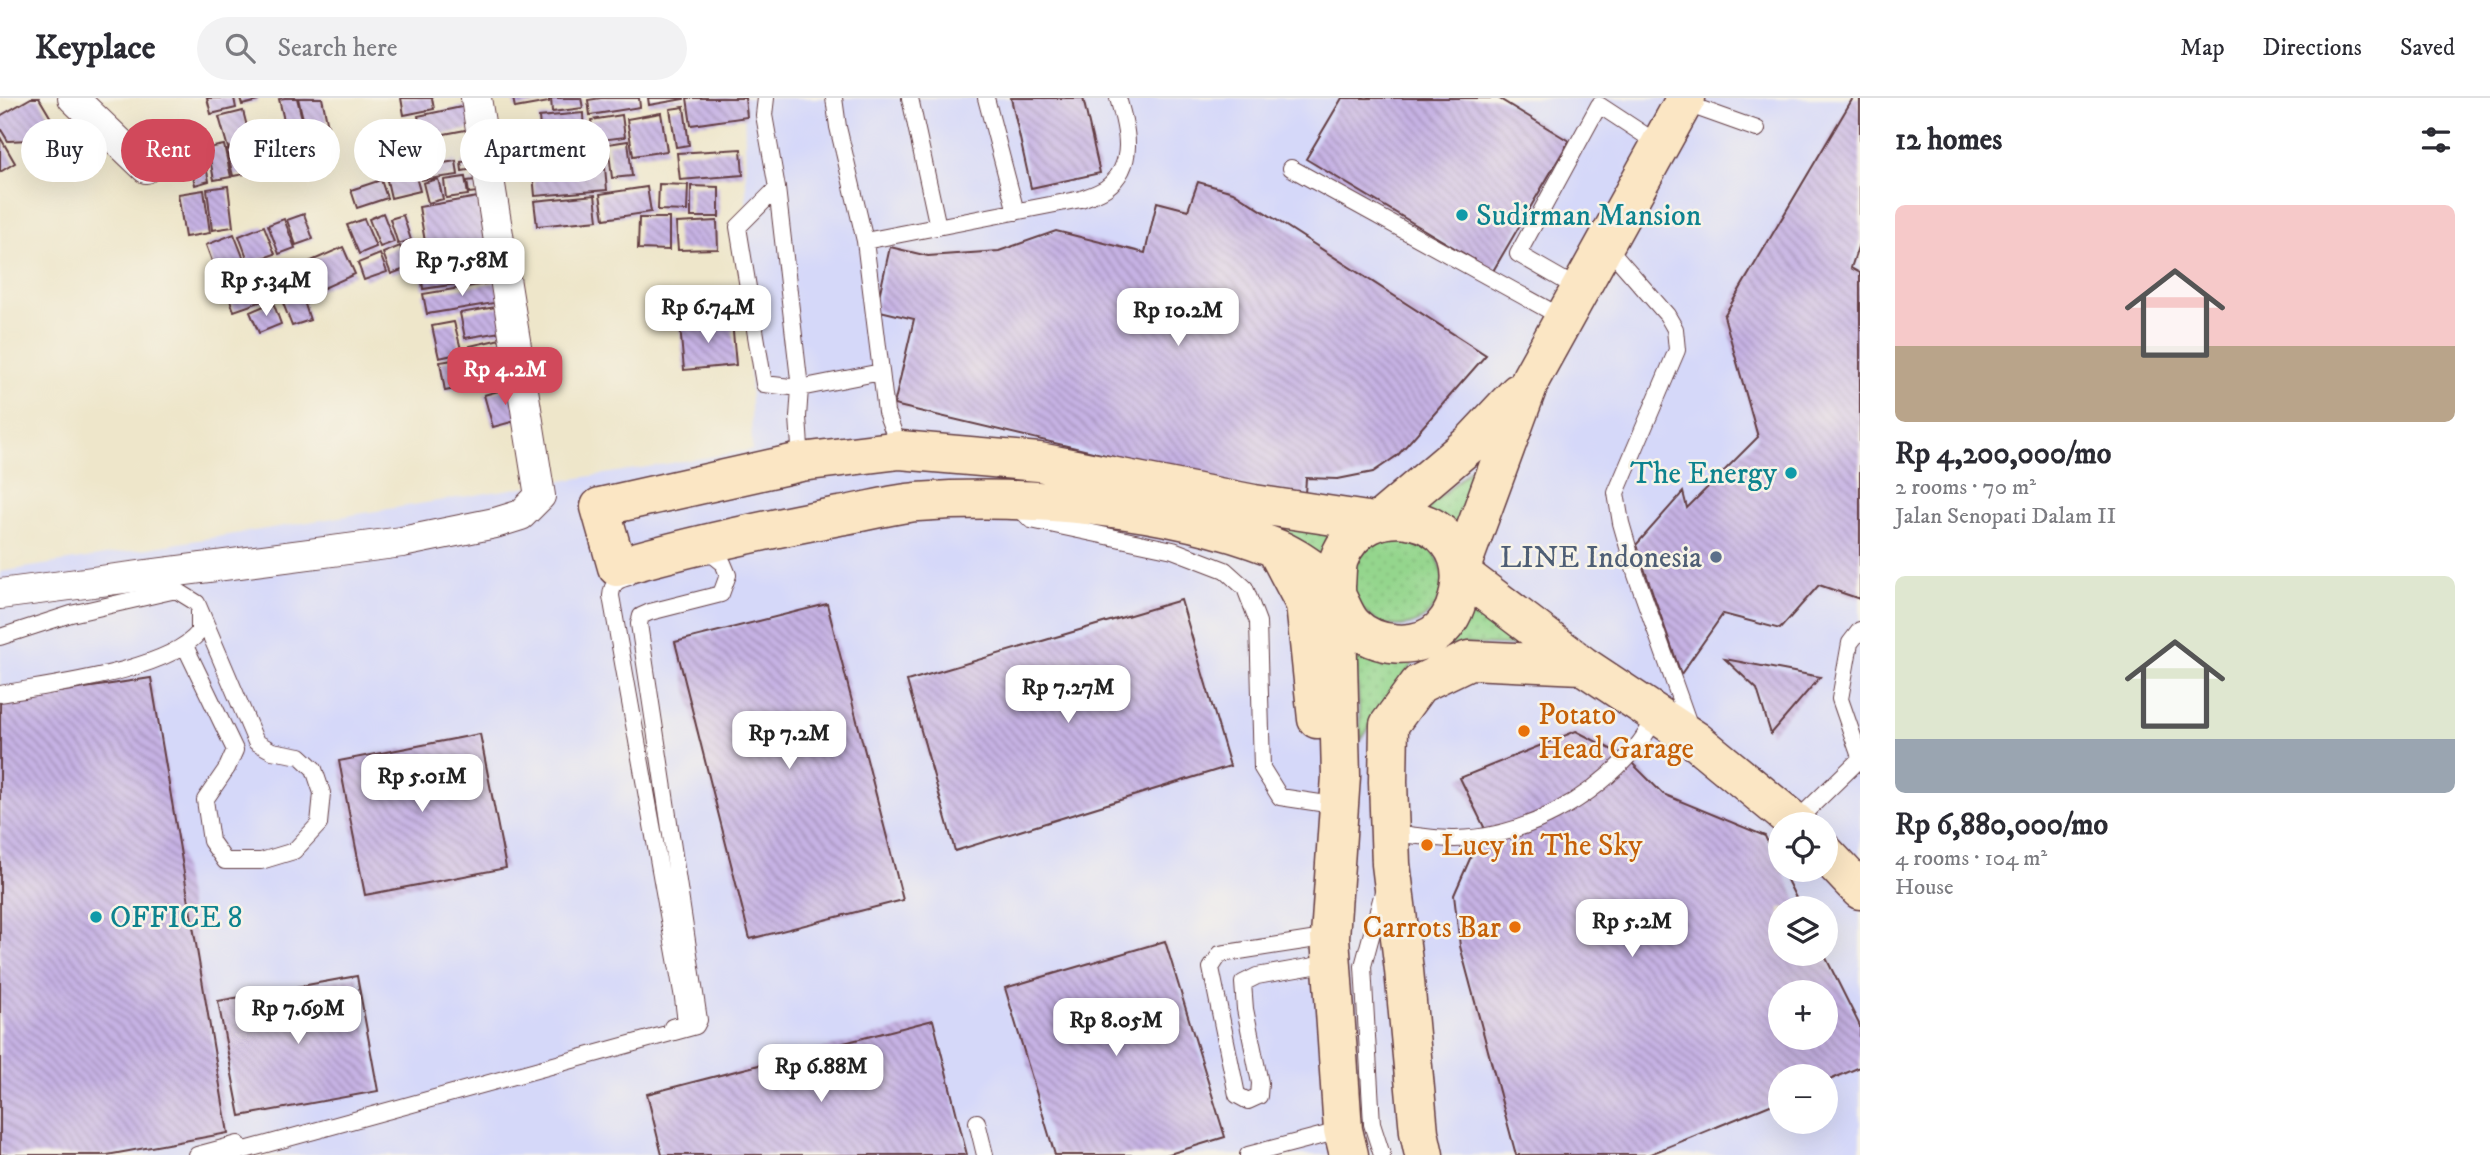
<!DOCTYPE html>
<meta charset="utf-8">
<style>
:root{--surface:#fff;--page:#f2f2f3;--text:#2b2b33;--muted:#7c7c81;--line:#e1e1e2;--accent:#d1495b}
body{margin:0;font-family:"IM FELL DW Pica",serif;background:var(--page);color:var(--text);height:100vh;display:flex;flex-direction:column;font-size:26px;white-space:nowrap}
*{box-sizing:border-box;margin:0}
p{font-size:23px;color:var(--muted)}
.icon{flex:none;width:38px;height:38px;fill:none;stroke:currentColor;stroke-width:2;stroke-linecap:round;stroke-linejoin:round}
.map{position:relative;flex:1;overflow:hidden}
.side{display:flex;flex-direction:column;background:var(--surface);width:630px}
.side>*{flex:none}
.top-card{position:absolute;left:21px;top:21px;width:665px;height:63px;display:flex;gap:14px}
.buttons{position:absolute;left:1768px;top:714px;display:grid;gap:14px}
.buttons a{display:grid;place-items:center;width:70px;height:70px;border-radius:50%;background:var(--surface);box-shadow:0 7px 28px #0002;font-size:35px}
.price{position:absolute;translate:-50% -60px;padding:0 16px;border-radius:14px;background:#fff;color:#222;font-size:23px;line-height:46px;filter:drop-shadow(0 2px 4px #0008)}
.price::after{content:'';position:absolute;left:50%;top:42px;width:21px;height:16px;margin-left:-10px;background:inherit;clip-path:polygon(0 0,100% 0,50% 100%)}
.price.on{background:var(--accent);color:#fff}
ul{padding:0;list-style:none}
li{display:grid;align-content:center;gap:14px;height:371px;padding:0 35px}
li span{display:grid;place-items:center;height:217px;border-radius:10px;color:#555}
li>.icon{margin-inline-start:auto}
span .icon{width:126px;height:126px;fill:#fffc;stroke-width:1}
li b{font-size:30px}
h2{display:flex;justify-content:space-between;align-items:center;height:84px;padding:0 35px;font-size:30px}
.tag{padding:0 24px;border-radius:32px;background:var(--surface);box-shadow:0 7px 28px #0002;font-size:24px;line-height:63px}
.tag.on{background:var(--accent);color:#fff}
header{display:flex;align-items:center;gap:42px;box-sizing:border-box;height:98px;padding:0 35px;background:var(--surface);border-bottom:2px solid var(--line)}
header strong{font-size:33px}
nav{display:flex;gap:38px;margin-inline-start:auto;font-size:24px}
.search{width:490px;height:63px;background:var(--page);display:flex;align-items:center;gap:18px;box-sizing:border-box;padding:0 24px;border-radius:38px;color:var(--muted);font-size:26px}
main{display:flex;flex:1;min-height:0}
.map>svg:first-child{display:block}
</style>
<header>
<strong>Keyplace</strong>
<div class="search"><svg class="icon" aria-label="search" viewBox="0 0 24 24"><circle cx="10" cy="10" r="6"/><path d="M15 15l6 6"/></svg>Search here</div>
<nav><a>Map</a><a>Directions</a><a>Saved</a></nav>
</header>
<main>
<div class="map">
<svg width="1860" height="1057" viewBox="0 0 1860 1057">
<defs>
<pattern id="park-dots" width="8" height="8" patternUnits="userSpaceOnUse" patternTransform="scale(1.75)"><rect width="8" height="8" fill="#94d68d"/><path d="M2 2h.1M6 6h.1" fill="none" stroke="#81b77a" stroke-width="1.8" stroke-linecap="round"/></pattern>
<pattern id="building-back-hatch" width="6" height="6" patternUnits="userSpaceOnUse" patternTransform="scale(1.75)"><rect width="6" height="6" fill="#c6b2e4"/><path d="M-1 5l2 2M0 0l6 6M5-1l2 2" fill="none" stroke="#a390b9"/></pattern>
</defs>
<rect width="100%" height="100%" fill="#f7f3e8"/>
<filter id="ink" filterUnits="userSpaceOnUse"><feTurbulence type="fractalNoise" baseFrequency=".0143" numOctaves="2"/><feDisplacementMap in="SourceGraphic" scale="14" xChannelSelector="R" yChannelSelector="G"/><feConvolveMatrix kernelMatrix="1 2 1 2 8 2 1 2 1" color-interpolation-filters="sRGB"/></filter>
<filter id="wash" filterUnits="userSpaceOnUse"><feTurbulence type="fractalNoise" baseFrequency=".00686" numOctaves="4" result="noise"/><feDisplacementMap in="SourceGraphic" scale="28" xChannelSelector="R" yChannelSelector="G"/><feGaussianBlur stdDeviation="1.57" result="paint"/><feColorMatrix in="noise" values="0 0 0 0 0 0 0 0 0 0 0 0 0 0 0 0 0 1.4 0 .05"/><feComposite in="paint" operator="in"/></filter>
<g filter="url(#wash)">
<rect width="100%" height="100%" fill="#eee6ca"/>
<path fill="#d5d8f9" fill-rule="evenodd" d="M744 0H1860V1057H0V474L752 352ZM1780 726H1825V772H1780ZM1780 810H1825V856H1780ZM1780 894H1825V940H1780ZM1780 978H1825V1024H1780Z"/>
<path fill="url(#park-dots)" stroke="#6f7a5c" stroke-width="2" d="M1475 366 1459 435 1420 409 1443 397Z
M1261 422 1339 434 1321 465Z
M1353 483a45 45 0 1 1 90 0a45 45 0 1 1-90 0Z
M1475 494 1523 548 1463 546 1439 550Z
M1355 546 1415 562 1361 642Z"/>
<g id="blocks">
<path fill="url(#building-back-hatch)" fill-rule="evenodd" d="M31 0H39L55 27 29 42 8 43 0 30V18Z
M207 0H234L236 10 211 16Z
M240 0H257L258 3 242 7Z
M285 0H297L311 58 293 61 279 1Z
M298 0H322L328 28 306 33Z
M401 0H432L434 11 404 17Z
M513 0H549V4L515 10Z
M551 0H581L583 10 552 14Z
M601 0H639L640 9 590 17 588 2Z
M648 0H684V1L649 7Z
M687 0H745L747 19 691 27Z
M1011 0H1083L1100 75 1031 90Z
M1342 0H1498L1569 43 1493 173 1306 61Z
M1853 0H1860V143L1851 170 1860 175V501L1819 487 1780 531 1723 516 1681 576 1636 447 1683 394 1687 410 1758 339 1724 218Z
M471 7 476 30 423 40 418 18Z
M684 9 689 47 676 49 670 11Z
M243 13 251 44 228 50 219 19Z
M583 15 584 38 541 42 539 19Z
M661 15 667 53 633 58 627 21Z
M622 17 625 39 594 43 591 22Z
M198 30 209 83 195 87 183 33Z
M0 39 15 65 0 74Z
M588 42 589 56 536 60 535 46Z
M628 43 632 78 612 80 608 46Z
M224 47 231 79 214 82 208 50Z
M250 47 256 74 233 78 227 52Z
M741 51 743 77 680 82 677 55Z
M604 58 607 92 535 98 532 64Z
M479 62 480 70 462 73 461 64Z
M456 63 458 77 421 82 419 69Z
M414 72 420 93 391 100 386 78Z
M465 79 468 97 446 100 444 82Z
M438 81 443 101 428 105 423 85Z
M485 81 487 93 469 95 467 83Z
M381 82 387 100 357 110 351 92Z
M1198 84 1233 94 1486 257 1398 357 1373 374 1338 381 1306 380 1305 396 1216 383 894 307 914 221 876 212 890 149 928 158 999 153 1056 133 1145 155 1157 104 1188 112Z
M659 86 688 87 687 113 658 112Z
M228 88 233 129 212 132 207 91Z
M691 88 719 89V119H691Z
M647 89 651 114 604 121 600 96Z
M204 92 210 135 185 139 178 96Z
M595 97 598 122 537 128 534 103Z
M478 99 487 151 428 161 419 109Z
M383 115 394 144 380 149 369 121Z
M304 116 313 141 296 147 287 122Z
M403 117 411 142 398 146 390 121Z
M639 120H669V152L638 151Z
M284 121 295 150 279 156 268 127Z
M364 121 376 149 359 156 347 127Z
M717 123 718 151 678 152 676 125Z
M264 128 275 156 249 165 239 138Z
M234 136 245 164 216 174 206 147Z
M400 148 408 170 391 176 383 155Z
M343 149 355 176 304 199 293 171Z
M493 155 497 180 423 191 420 165Z
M380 156 387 174 364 182 358 165Z
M262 165 274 199 234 213 222 180Z
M292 175 299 194 280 201 273 181Z
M497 184 500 204 427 216 423 196Z
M302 197 310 222 292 228 283 205Z
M273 204 281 226 259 235 250 214Z
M502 208 506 233 465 240 460 215Z
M732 223 736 267 684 272 680 228Z
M454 224 462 255 439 260 432 228Z
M509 239 518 280 480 289 470 248Z
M466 260 471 288 445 293 440 264Z
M516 288 526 320 493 329 484 297Z
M1181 502 1230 668 955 753 907 583Z
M827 506 903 802 750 841 675 544Z
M1725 561 1820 579 1771 636 1757 591Z
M151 580 228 1035 107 1057H0V603Z
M1576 633 1626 659 1663 696 1765 738 1780 772H1782L1801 810H1780V856H1824L1860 928V969L1825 984V978H1780V1003L1648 1057H1516L1460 848 1454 797 1484 729 1460 680ZM1780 894H1825V940H1780Z
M480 636 506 770 365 797 339 663Z
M1165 843 1225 1039 1166 1057H1055L1005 890Z
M357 878 378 993 240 1018 218 903Z
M933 922 967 1057H662L647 996Z"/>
</g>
</g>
<g filter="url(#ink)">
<use href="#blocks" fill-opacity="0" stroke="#633d43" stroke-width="2"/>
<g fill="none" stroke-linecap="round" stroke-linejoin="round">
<defs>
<path id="lane" d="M766 0 764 17 777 90 800 290 798 319 801 364
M834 0 838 29 865 143 886 314 900 351
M910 0 938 129
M986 0 1016 114
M1684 5 1757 31
M1291 70 1563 220
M777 90 738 129 764 286 800 290 881 274
M865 143 1081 101C1089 98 1099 95 1106 90 1137 67 1127 31 1118 0
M1605 146 1667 217 1675 231 1677 252 1616 395 1621 425 1636 477 1691 632
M1579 191 1518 156 1599 7 1660 47
M1020 411 1031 422 1173 452 1225 472 1245 490 1258 524 1262 670 1280 699 1340 708
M629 479C617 482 612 485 611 498L683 900 686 925 672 929
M1860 532 1850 545 1840 601 1860 659
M0 539 71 516 176 492 197 505 256 644 272 653 300 658 314 671 322 695 319 726 294 753 261 763H225L211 743 205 702 227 670 235 652 185 548
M0 596C49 587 169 573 199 534V514
M1795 724 1860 661
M1391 735C1412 737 1434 741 1455 741 1524 740 1593 701 1637 648 1645 639 1651 627 1657 617
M1330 839 1220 856 1211 870 1237 997 1248 1003 1259 998 1260 985 1245 911 1243 885 1257 878 1331 865
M977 1024 985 1057
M197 1057 238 1046
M227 1057 696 928 699 922 639 526 641 518 650 514 721 496 728 477 723 465 713 457 701 458
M1248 1057 1343 1032
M1382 1057 1372 1026 1363 868 1383 794"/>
<path id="street" d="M73 0 146 70
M0 496 402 444 495 425 521 417 540 398 476 0"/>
<path id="secondary" d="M1380 422 1471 345 1518 295
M1276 451 1305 506 1317 621
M1461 470 1531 280 1686 0
M1462 476 1582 567 1695 642 1797 726
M1336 488C1316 475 1295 457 1273 449 1168 408 1028 396 917 404 891 406 865 414 839 418 764 432 690 448 617 469L600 409 801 364 900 352 1039 364 1254 406 1374 424
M1337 499C1342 508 1346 520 1353 527 1374 549 1419 553 1441 531 1453 519 1458 505 1460 488 1470 416 1364 393 1339 461 1336 469 1337 480 1336 488L1341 678 1330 839 1343 1032 1349 1057
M1825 755 1860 792
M1424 1057 1419 1034 1404 872 1391 766 1388 684 1389 627 1419 586 1469 562 1582 567"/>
</defs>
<use href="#lane" stroke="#633d43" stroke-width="18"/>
<use href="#street" stroke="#633d43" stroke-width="32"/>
<use href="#secondary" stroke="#633d43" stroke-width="41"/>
<use href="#lane" stroke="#fff" stroke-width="16"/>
<use href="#street" stroke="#fff" stroke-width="30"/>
<use href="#secondary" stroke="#fbe6c4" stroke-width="38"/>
</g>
</g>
<g fill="#0f9aa8" stroke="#f7f3e8" stroke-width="2.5">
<circle cx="1462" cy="117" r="7"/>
<circle cx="1791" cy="375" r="7"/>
<circle cx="96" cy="819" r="7"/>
</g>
<circle fill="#5c6f8a" stroke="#f7f3e8" stroke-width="2.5" cx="1716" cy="459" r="7"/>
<g fill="#e8710a" stroke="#f7f3e8" stroke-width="2.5">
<circle cx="1524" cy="633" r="7"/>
<circle cx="1427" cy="747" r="7"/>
<circle cx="1515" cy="829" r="7"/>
</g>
<g text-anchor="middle" stroke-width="5" stroke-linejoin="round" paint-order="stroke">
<g font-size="30" fill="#0d838f" stroke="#f7f3e8" text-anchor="start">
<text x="1476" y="127">Sudirman Mansion</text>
<text x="1777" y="385" text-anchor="end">The Energy</text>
<text x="110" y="829">OFFICE 8</text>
</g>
<g font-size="30" fill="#4e5e75" stroke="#f7f3e8" text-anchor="end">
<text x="1702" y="469">LINE Indonesia</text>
</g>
<g font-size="30" fill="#c56008" stroke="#f7f3e8" text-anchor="start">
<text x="1538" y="626">Potato<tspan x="1538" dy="34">Head Garage</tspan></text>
<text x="1441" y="757">Lucy in The Sky</text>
<text x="1501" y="839" text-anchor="end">Carrots Bar</text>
</g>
</g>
</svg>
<div class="buttons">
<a><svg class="icon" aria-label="locate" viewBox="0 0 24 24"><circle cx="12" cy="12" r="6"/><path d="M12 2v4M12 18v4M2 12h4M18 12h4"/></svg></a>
<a><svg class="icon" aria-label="layers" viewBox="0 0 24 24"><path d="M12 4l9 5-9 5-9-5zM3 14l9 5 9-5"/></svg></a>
<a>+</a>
<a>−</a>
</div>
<b class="price" style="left:462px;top:200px">Rp 7.58M</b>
<b class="price" style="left:266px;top:220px">Rp 5.34M</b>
<b class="price" style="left:708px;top:247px">Rp 6.74M</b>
<b class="price" style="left:1178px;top:250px">Rp 10.2M</b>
<b class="price on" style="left:505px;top:309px">Rp 4.2M</b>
<b class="price" style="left:1068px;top:627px">Rp 7.27M</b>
<b class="price" style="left:789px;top:673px">Rp 7.2M</b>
<b class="price" style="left:422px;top:716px">Rp 5.01M</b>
<b class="price" style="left:1632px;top:861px">Rp 5.2M</b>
<b class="price" style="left:298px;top:948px">Rp 7.69M</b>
<b class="price" style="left:1116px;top:960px">Rp 8.05M</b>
<b class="price" style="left:821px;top:1006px">Rp 6.88M</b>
<div class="top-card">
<a class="tag">Buy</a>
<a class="tag on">Rent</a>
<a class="tag">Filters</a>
<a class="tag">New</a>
<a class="tag">Apartment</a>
</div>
</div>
<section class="side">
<h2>12 homes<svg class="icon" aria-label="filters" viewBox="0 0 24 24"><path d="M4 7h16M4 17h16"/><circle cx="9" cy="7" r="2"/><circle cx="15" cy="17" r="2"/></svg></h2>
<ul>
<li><span style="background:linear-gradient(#f6c9c9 65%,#b9a48a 0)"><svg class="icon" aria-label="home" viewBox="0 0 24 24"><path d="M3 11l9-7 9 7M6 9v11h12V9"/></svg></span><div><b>Rp 4,200,000/mo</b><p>2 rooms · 70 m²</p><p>Jalan Senopati Dalam II</p></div></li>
<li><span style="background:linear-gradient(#dfe7d0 75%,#9aa5b1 0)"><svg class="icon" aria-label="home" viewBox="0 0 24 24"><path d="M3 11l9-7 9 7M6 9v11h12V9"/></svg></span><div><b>Rp 6,880,000/mo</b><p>4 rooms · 104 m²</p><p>House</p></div></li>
</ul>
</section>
</main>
